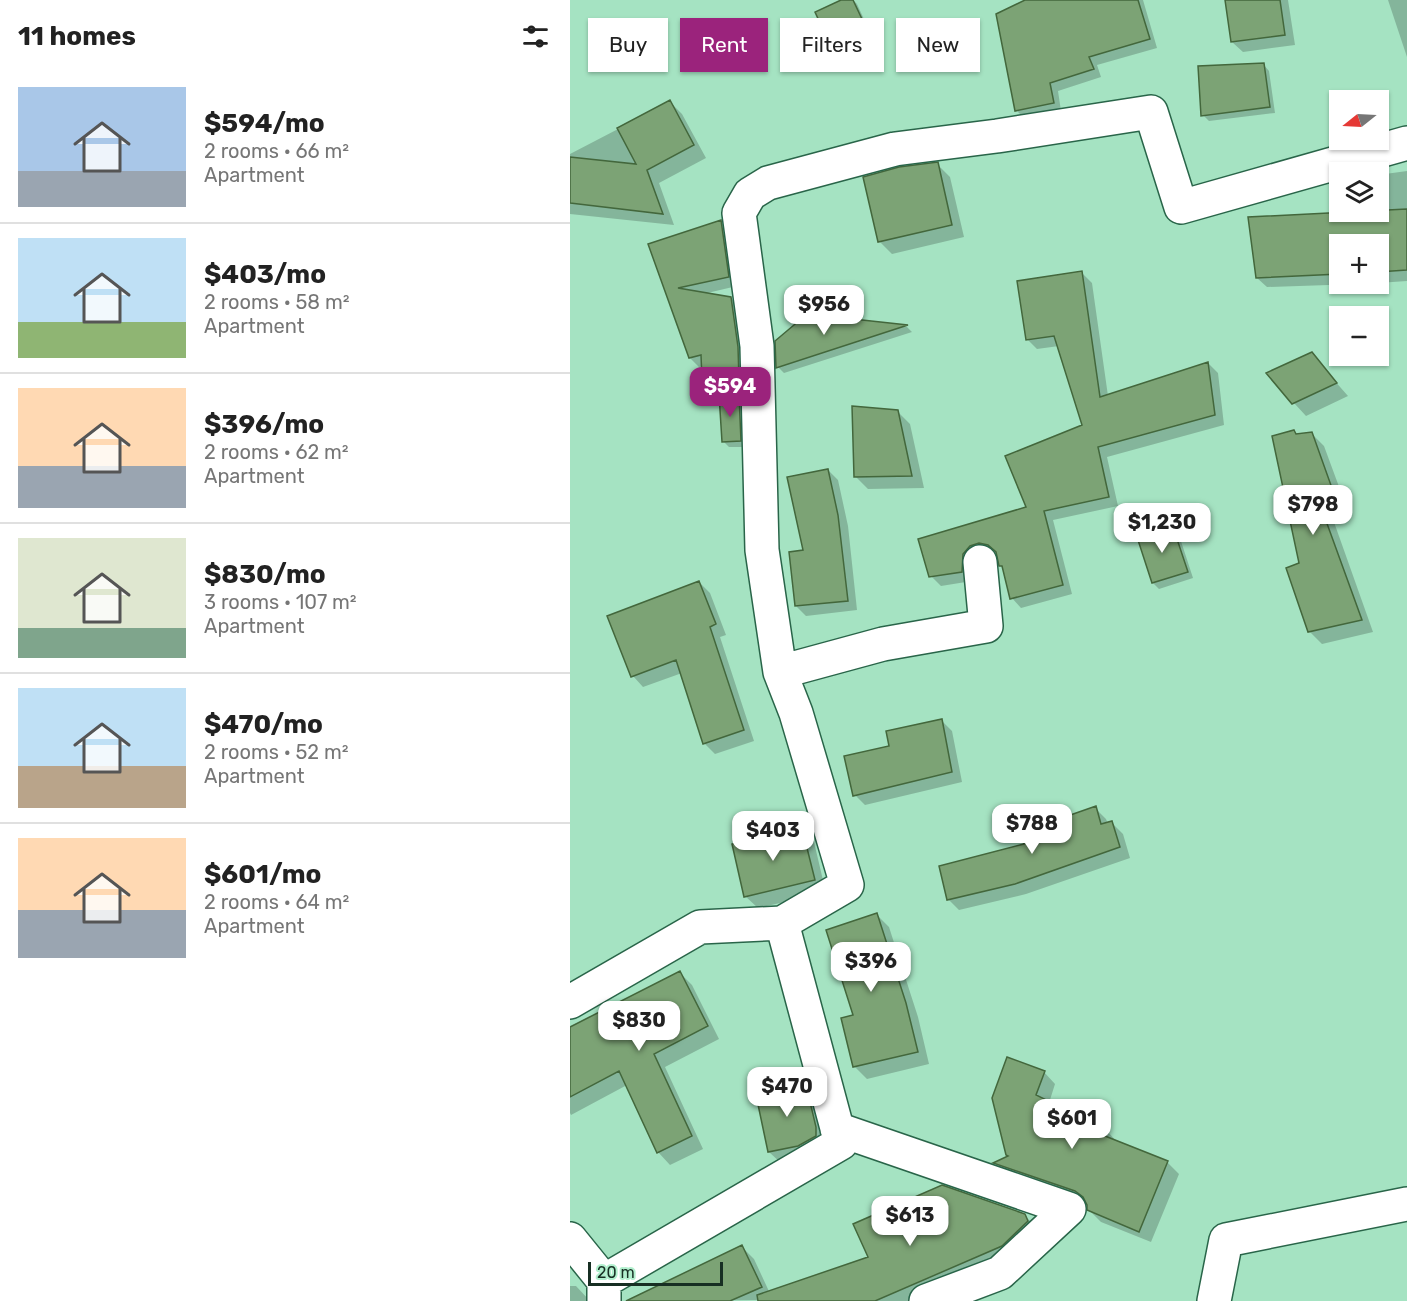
<!DOCTYPE html>
<meta charset="utf-8">
<style>
:root{--surface:#fff;--page:#f6f6f6;--text:#222;--muted:#767676;--line:#e0e0e0;--accent:#9b237c}
body{margin:0;font-family:Rubik,sans-serif;background:var(--page);color:var(--text);height:100vh;display:flex;flex-direction:column;font-size:22px;white-space:nowrap}
*{box-sizing:border-box;margin:0}
p{font-size:20px;color:var(--muted)}
.icon{flex:none;width:33px;height:33px;fill:none;stroke:currentColor;stroke-width:2;stroke-linecap:round;stroke-linejoin:round}
.map{position:relative;flex:1;overflow:hidden}
.sheet{display:flex;flex-direction:column;background:var(--surface);width:570px}
.sheet>*{flex:none}
.banner{position:absolute;left:18px;top:18px;width:570px;height:54px;display:flex;gap:12px}
.needle{width:39px;rotate:252deg}
.controls{position:absolute;left:759px;top:90px;display:grid;gap:12px}
.controls a{display:grid;place-items:center;width:60px;height:60px;border-radius:0px;background:var(--surface);box-shadow:0 2px 4px #0004;font-size:30px}
.scale{position:absolute;left:18px;bottom:15px;width:135px;box-sizing:border-box;padding-left:6px;border:3px solid #172f23;border-top:0;font-size:16px;line-height:21px;white-space:nowrap;color:#172f23;-webkit-text-stroke:4px #b2f0ce;paint-order:stroke}
.price{position:absolute;translate:-50% -51px;padding:0 14px;border-radius:12px;background:#fff;color:#222;font-size:20px;line-height:39px;filter:drop-shadow(0 2px 3px #0008)}
.price::after{content:'';position:absolute;left:50%;top:36px;width:18px;height:14px;margin-left:-9px;background:inherit;clip-path:polygon(0 0,100% 0,50% 100%)}
.price.on{background:var(--accent);color:#fff}
ul{padding:0;list-style:none}
li{display:flex;align-items:center;gap:18px;height:150px;padding:0 18px}
li+li{border-top:2px solid var(--line)}
li span{display:grid;place-items:center;flex:none;width:168px;height:120px;border-radius:0px;color:#555}
li>.icon{margin-inline-start:auto}
span .icon{width:72px;height:72px;fill:#fffc;stroke-width:1}
li b{font-size:26px}
h2{display:flex;justify-content:space-between;align-items:center;height:72px;padding:0 18px;font-size:26px}
.chip{padding:0 21px;border-radius:0px;background:var(--surface);box-shadow:0 2px 4px #0004;font-size:21px;line-height:54px}
.chip.on{background:var(--accent);color:#fff}
main{display:flex;flex:1;min-height:0}
.map>svg:first-child{display:block}
</style>
<main>
<section class="sheet">
<h2>11 homes<svg class="icon" aria-label="filters" viewBox="0 0 24 24"><path d="M4 7h16M4 17h16"/><circle cx="9" cy="7" r="2"/><circle cx="15" cy="17" r="2"/></svg></h2>
<ul>
<li><span style="background:linear-gradient(#a9c7e8 70%,#9aa5b1 0)"><svg class="icon" aria-label="home" viewBox="0 0 24 24"><path d="M3 11l9-7 9 7M6 9v11h12V9"/></svg></span><div><b>$594/mo</b><p>2 rooms · 66 m²</p><p>Apartment</p></div></li>
<li><span style="background:linear-gradient(#bfe0f5 70%,#8fb573 0)"><svg class="icon" aria-label="home" viewBox="0 0 24 24"><path d="M3 11l9-7 9 7M6 9v11h12V9"/></svg></span><div><b>$403/mo</b><p>2 rooms · 58 m²</p><p>Apartment</p></div></li>
<li><span style="background:linear-gradient(#ffd9b3 65%,#9aa5b1 0)"><svg class="icon" aria-label="home" viewBox="0 0 24 24"><path d="M3 11l9-7 9 7M6 9v11h12V9"/></svg></span><div><b>$396/mo</b><p>2 rooms · 62 m²</p><p>Apartment</p></div></li>
<li><span style="background:linear-gradient(#dfe7d0 75%,#7fa58c 0)"><svg class="icon" aria-label="home" viewBox="0 0 24 24"><path d="M3 11l9-7 9 7M6 9v11h12V9"/></svg></span><div><b>$830/mo</b><p>3 rooms · 107 m²</p><p>Apartment</p></div></li>
<li><span style="background:linear-gradient(#bfe0f5 65%,#b9a48a 0)"><svg class="icon" aria-label="home" viewBox="0 0 24 24"><path d="M3 11l9-7 9 7M6 9v11h12V9"/></svg></span><div><b>$470/mo</b><p>2 rooms · 52 m²</p><p>Apartment</p></div></li>
<li><span style="background:linear-gradient(#ffd9b3 60%,#9aa5b1 0)"><svg class="icon" aria-label="home" viewBox="0 0 24 24"><path d="M3 11l9-7 9 7M6 9v11h12V9"/></svg></span><div><b>$601/mo</b><p>2 rooms · 64 m²</p><p>Apartment</p></div></li>
</ul>
</section>
<div class="map">
<svg width="837" height="1301" viewBox="0 0 837 1301">
<rect width="100%" height="100%" fill="#a5e3c2"/>
<path fill="#0003" d="M275 0H283L287 4 304 41 270 56 264 50Z
M458 0H573L587 48 527 65 531 77 488 91 491 111 454 118 446 110Z
M656 0H718L725 45 673 52 662 42Z
M818 0H837V57Z
M693 64 699 71 705 113 639 121 633 115Z
M100 102 112 114 136 158 89 183 104 225 0 214V154Z
M367 164 380 177 394 237 322 254 309 241Z
M837 171V281L808 283V244H770V284H788L697 287 687 278 810 212 808 175Z
M151 222 160 231 167 286 133 294 161 298 170 307 178 389 166 393 159 385 143 388 134 379 133 366 129 367 120 358 79 245Z
M512 273 522 283 538 396 638 363 648 373 654 425 537 457 548 506 483 520 502 594 451 608 442 598 434 569 431 565 428 554 420 553 402 581 371 586 361 576 350 540 458 508 514 426 489 346 467 349 457 339Z
M237 315 337 327 342 332 214 373 208 367 207 342Z
M741 354 778 396 736 416 724 403Z
M169 397 175 403 176 447H159L153 441Z
M327 411 340 424 354 488 298 489 285 476Z
M723 431 728 435 741 433 754 446 775 503 759 508 803 632 752 644 739 631 731 564Z
M258 470 268 480 278 526 287 610 236 616 226 606 235 551Z
M602 526 608 532 623 578 589 589 583 583Z
M129 582 140 593 156 635 150 637 184 741 145 754 134 743 112 673 73 687 63 676 39 617Z
M372 721 382 731 392 782 295 805 285 795 321 747Z
M525 808 536 819 538 824 542 823 553 834 560 858 456 894 389 910 378 899 456 845Z
M232 829 244 842 256 893 188 908 175 896Z
M307 915 319 927 348 1017 359 1064 297 1079 284 1066 285 1016Z
M109 972 122 985 149 1039 95 1067 133 1149 100 1165 88 1152 57 1085 1 1115 0 1113V1026L20 1016 22 1018Z
M474 1072 485 1084 479 1103 537 1131 548 1143 597 1162 609 1174 581 1242 531 1222 519 1210 518 1202 436 1174 426 1163 440 1157Z
M235 1086 248 1099 258 1141 212 1164 199 1152Z
M454 1215 470 1231 355 1301H231Z
M172 1247 184 1259 203 1300 84 1301Z
M0 1286H6L20 1301H0Z"/>
<path fill="#7ca375" stroke="#43673c" stroke-width="1.5" d="M271 0H283L299 34 263 51 245 12Z
M455 0H568L580 39 519 57 524 69 480 83 484 103 445 111 426 14Z
M655 0H710L715 35 661 42Z
M694 63 700 107 631 116 628 66Z
M100 100 124 145 77 170 93 214 0 203V157L66 164 47 128Z
M368 162 382 225 308 242 293 177 329 167Z
M837 209V270L808 272V244H770V274L686 278 678 217Z
M151 220 159 277 108 288 161 297 168 347 169 380 156 384 169 373 132 380 131 355 119 358 78 244Z
M512 271 530 397 638 362 645 415 528 447 539 497 474 511 493 585 440 599 432 566H429L426 552 418 545 409 543 400 546 393 554 392 572 359 577 348 539 456 507 435 456 512 425 484 336 456 340 447 281Z
M237 314 338 325 206 368 205 341Z
M742 352 767 383 722 404 696 373Z
M149 394 169 395 171 441 152 442Z
M282 406 328 410 342 476 284 477Z
M724 430 726 434 742 432 763 491 747 496 792 620 738 632 716 568 729 563 702 436Z
M258 469 268 515 278 601 225 606 219 552 233 550 217 477Z
M602 524 618 572 582 583 567 537Z
M129 581 146 624 140 627 174 730 133 744 106 660 61 677 37 616Z
M372 719 382 772 283 796 274 756 319 746 316 731Z
M526 806 531 824 542 821 550 847 445 884 377 900 369 866 454 844 449 833Z
M232 828 245 880 174 897 162 844Z
M307 913 336 1003 348 1052 283 1067 271 1018 283 1015 256 930Z
M110 971 138 1026 84 1054 122 1136 87 1153 49 1071 0 1097V1027Z
M437 1057 475 1071 466 1095 537 1130 535 1136 598 1161 569 1232 517 1210V1205L513 1197 505 1191 423 1163 438 1156 436 1155 422 1098Z
M236 1085 246 1127V1136L228 1146 198 1152 186 1095Z
M372 1185 455 1214 458 1221 432 1246 305 1301H188L187 1295 298 1257 283 1224Z
M172 1245 192 1287 160 1301H56Z"/>
<g fill="none" stroke-linecap="round" stroke-linejoin="round">
<defs>
<path id="minor" d="M210 672 192 550 187 346 169 213 180 194 198 183 325 149 427 136 581 112 611 207 837 143
M0 1002 130 927 212 923 277 885 226 713 210 672 313 644 416 626 410 562
M267 1129 499 1209 430 1273 356 1301
M0 1239 34 1281V1301
M34 1281 271 1143 212 923
M644 1301 656 1240 837 1204"/>
</defs>
<use href="#minor" stroke="#296549" stroke-width="36"/>
<use href="#minor" stroke="#fff" stroke-width="33"/>
</g>
</svg>
<div class="controls">
<a><svg class="needle" viewBox="-14 -14 28 28"><path d="M0-13l5 13h-10z" fill="#e53935"/><path d="M0 13l5-13h-10z" fill="#767676"/></svg></a>
<a><svg class="icon" aria-label="layers" viewBox="0 0 24 24"><path d="M12 4l9 5-9 5-9-5zM3 14l9 5 9-5"/></svg></a>
<a>+</a>
<a>−</a>
</div>
<div class="scale">20 m</div>
<b class="price" style="left:254px;top:336px">$956</b>
<b class="price on" style="left:160px;top:418px">$594</b>
<b class="price" style="left:743px;top:536px">$798</b>
<b class="price" style="left:592px;top:554px">$1,230</b>
<b class="price" style="left:462px;top:855px">$788</b>
<b class="price" style="left:203px;top:862px">$403</b>
<b class="price" style="left:301px;top:993px">$396</b>
<b class="price" style="left:69px;top:1052px">$830</b>
<b class="price" style="left:217px;top:1118px">$470</b>
<b class="price" style="left:502px;top:1150px">$601</b>
<b class="price" style="left:340px;top:1247px">$613</b>
<div class="banner">
<a class="chip">Buy</a>
<a class="chip on">Rent</a>
<a class="chip">Filters</a>
<a class="chip">New</a>
</div>
</div>
</main>
